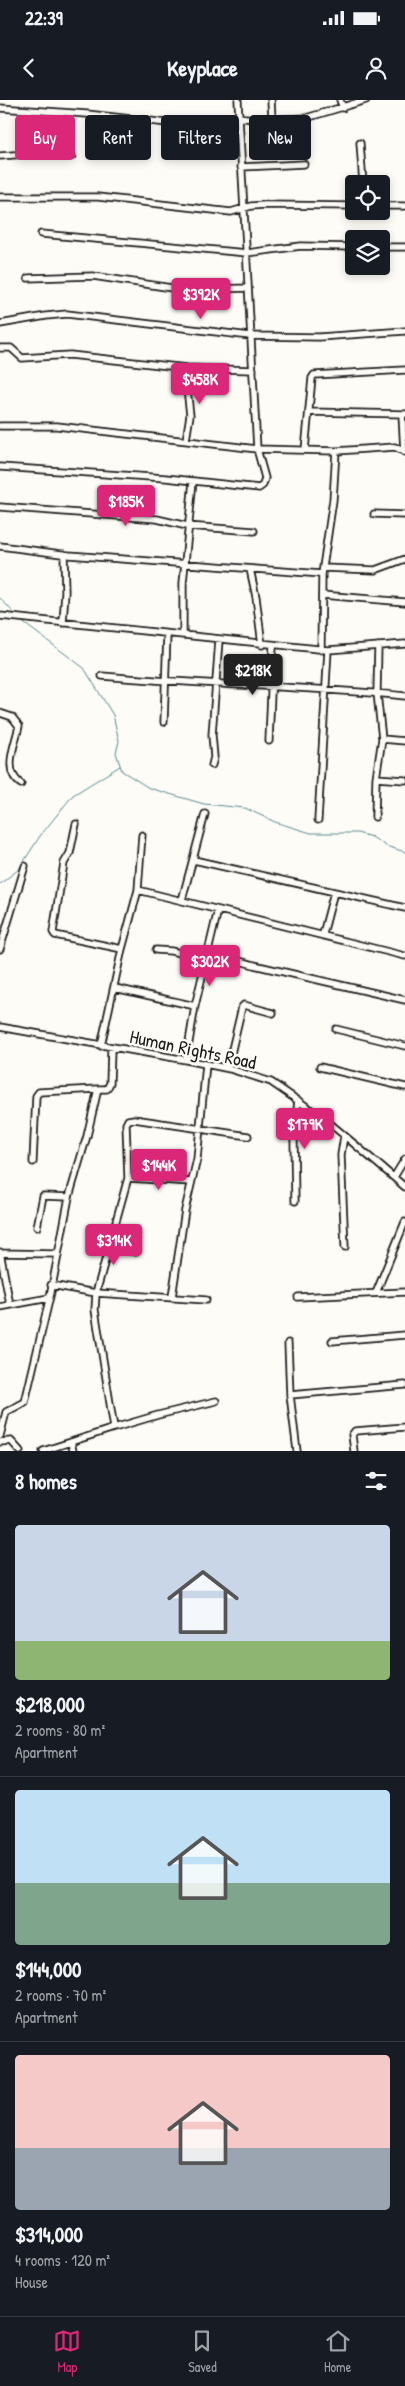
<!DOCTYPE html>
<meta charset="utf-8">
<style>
:root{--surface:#171b24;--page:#242831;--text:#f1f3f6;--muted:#9ea1a6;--line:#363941;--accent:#db2777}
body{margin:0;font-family:"Patrick Hand",sans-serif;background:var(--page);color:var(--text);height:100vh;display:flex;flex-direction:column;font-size:19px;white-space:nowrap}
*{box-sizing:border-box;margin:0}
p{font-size:16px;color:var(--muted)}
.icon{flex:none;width:28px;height:28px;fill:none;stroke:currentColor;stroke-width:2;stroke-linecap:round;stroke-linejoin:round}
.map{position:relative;height:1351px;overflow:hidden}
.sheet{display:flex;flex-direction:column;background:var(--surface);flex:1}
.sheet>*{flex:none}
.hud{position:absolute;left:15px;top:15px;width:375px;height:45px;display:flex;gap:10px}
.controls{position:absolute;left:345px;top:75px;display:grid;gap:10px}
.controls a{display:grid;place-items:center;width:45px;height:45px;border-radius:5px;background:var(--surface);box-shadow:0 2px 8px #0003;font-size:25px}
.price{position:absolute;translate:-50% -42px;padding:0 11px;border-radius:5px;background:var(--accent);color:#fff;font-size:16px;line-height:32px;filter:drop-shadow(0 1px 2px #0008)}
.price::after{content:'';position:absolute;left:50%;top:30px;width:15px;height:11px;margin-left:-8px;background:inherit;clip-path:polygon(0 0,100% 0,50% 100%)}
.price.on{background:#222;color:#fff}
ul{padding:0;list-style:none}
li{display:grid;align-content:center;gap:10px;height:265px;padding:0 15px}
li+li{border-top:1px solid var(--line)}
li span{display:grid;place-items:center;height:155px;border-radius:5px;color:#555}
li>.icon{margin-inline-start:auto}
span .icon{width:90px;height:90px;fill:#fffc;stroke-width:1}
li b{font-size:21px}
h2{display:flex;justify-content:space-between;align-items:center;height:60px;padding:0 15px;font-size:21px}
.tag{padding:0 18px;border-radius:5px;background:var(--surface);box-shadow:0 2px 8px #0003;font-size:18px;line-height:45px}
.tag.on{background:var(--accent);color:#fff}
.status{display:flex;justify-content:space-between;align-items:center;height:35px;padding:0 25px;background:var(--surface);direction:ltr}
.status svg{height:14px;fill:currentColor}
header{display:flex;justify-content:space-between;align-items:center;height:65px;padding:0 15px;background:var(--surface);font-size:22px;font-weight:700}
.menu{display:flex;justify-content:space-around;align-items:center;height:70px;border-top:1px solid var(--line);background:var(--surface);font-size:14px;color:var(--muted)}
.menu a{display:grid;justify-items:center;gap:2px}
.menu .on{color:var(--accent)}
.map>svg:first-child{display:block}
</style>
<div class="status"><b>22:39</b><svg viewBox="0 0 49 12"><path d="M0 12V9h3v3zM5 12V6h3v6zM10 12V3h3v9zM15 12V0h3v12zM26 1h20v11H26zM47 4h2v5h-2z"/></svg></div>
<header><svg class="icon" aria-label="back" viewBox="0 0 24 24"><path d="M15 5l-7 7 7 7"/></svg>Keyplace<svg class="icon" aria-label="person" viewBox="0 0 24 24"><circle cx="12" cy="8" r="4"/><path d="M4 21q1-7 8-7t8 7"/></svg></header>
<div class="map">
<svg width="405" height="1351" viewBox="0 0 405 1351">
<rect width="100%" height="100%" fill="#fdfcf7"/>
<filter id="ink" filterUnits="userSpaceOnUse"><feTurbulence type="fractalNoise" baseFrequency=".02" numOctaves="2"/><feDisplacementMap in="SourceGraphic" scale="10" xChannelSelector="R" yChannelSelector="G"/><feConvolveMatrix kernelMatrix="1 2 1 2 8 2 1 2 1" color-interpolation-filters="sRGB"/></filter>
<g filter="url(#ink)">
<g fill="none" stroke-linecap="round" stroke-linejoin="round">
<path stroke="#58898d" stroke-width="1" d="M0 498 15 514
M21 521 84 568 113 615 119 641 116 653 122 671 149 688 204 704 245 708 275 722 311 733H357L372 737 386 746 405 752
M0 784 19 769 40 736 73 695 120 666"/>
<defs>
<path id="minor" d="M271 0 272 19
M340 0 343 8
M0 8 87 14 239 31
M238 17 261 20 306 18 366 0
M360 43 363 84
M0 56 39 53 72 56
M241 67 304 64
M0 97H98L231 112 251 106 265 105 354 106
M381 106H405
M41 134 247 153 301 146 354 147
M381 147H405
M28 178 93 176 185 190 248 188
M0 224 46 216 67 214 250 236 319 237 405 231
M0 248H11L22 258 70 255 187 268 253 270
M310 312 405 314
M402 314 404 352
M0 326H57L257 349 336 351 395 347 405 352
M186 340 190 315 186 280 187 268
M305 350 312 278 314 275 405 270
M0 367 166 378 259 388 263 385 265 378 257 349 238 0
M0 407 157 419 187 426 254 431
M374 414 405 415
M0 446 69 455 322 474
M323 468 375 470 405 459
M250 469 256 497 262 545
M322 495 405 502
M0 516 328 550 405 544
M63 523 65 492 64 454
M183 535V483L193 381
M321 550 322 474 333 400 336 351
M102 576C203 585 304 586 405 596
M0 613 12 617 19 626C15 645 2 671 21 684
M164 622 167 534
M382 639 405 641
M269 641 273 545
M212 665 214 657 212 635 219 540
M376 678 405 680
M375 717 376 678 382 639 377 593 378 546
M318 720 328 550
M76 724 70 753 64 763 53 832 55 835 122 849
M194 760 405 808
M138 790 405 856
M182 800 205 714
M323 834 334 792
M0 849 25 766
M156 850 171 851 207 859
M207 852 254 865 405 900
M115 888 195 906
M0 927 186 960 230 969 271 982 326 1020 405 1087
M336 929 405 946
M101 946 122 849 138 790 142 735
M186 960 195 906 218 810
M320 967 405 987
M225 968 230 958 242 907 244 905 273 913
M344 1036 341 1055 345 1147
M33 1062 36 996 39 992 98 989
M394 1077 405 1059
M128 1078 191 1082
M295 1101 294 1040 298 1000
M37 1127 43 1096 69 1097
M108 1146 136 1152
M0 1152 10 1205
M0 1153 56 1154
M51 1185 96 1193 206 1200
M376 1193 405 1122
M172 1197 185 1110 197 1059 206 964
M298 1197 405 1192
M0 1207 49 1198
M332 1241 405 1235
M288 1243 290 1295 297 1351
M290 1295 405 1285
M114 1328 158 1315 216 1301
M0 1336 6 1312 25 1302 51 1192 69 1097 87 1036 98 989H107L110 983 111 948
M0 1342 11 1341 20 1351
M71 1342 73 1351
M43 1351 114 1328 95 1210 96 1193 128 1078 126 1024 128 1020 134 1019 248 1036
M354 1351 352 1335 355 1331 405 1327"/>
</defs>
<use href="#minor" stroke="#1c1c1c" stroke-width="9"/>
<use href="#minor" stroke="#fdfcf7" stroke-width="5.5"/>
</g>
</g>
<g text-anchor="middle" stroke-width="5" stroke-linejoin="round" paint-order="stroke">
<g font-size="19" fill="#1c1c1c" stroke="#fdfcf7">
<text transform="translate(193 949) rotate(12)" y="7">Human Rights Road</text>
</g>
</g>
</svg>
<div class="controls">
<a><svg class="icon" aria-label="locate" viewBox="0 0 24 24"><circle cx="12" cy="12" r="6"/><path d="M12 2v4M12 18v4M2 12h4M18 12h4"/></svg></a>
<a><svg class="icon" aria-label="layers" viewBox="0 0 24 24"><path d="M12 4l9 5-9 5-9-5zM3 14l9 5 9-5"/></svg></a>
</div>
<b class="price" style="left:201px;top:220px">$392K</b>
<b class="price" style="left:200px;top:305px">$458K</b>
<b class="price" style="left:126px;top:427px">$185K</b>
<b class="price on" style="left:253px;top:596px">$218K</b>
<b class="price" style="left:210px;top:887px">$302K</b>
<b class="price" style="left:305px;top:1050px">$179K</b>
<b class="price" style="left:159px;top:1091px">$144K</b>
<b class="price" style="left:114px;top:1166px">$314K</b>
<div class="hud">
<a class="tag on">Buy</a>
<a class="tag">Rent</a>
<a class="tag">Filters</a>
<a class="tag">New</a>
</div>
</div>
<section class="sheet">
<h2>8 homes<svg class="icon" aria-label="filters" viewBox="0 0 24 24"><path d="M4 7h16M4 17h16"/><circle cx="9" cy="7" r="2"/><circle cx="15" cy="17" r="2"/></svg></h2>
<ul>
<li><span style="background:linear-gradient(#c9d6e8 75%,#8fb573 0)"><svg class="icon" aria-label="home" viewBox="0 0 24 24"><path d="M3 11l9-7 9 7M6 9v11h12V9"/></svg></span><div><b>$218,000</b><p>2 rooms · 80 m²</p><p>Apartment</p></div></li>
<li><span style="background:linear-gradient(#bfe0f5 60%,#7fa58c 0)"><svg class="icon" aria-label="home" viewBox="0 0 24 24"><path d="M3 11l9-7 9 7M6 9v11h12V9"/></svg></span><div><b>$144,000</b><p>2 rooms · 70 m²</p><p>Apartment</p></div></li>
<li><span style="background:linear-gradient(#f6c9c9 60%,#9aa5b1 0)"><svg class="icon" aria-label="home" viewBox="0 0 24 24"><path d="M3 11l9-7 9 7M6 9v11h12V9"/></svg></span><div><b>$314,000</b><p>4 rooms · 120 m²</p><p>House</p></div></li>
</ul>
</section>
<nav class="menu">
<a class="on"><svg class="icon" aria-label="map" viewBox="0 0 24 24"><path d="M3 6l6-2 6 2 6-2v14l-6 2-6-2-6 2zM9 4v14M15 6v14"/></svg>Map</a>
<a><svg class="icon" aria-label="saved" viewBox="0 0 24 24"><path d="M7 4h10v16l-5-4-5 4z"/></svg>Saved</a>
<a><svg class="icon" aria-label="home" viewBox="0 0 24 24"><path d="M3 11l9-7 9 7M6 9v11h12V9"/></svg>Home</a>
</nav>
